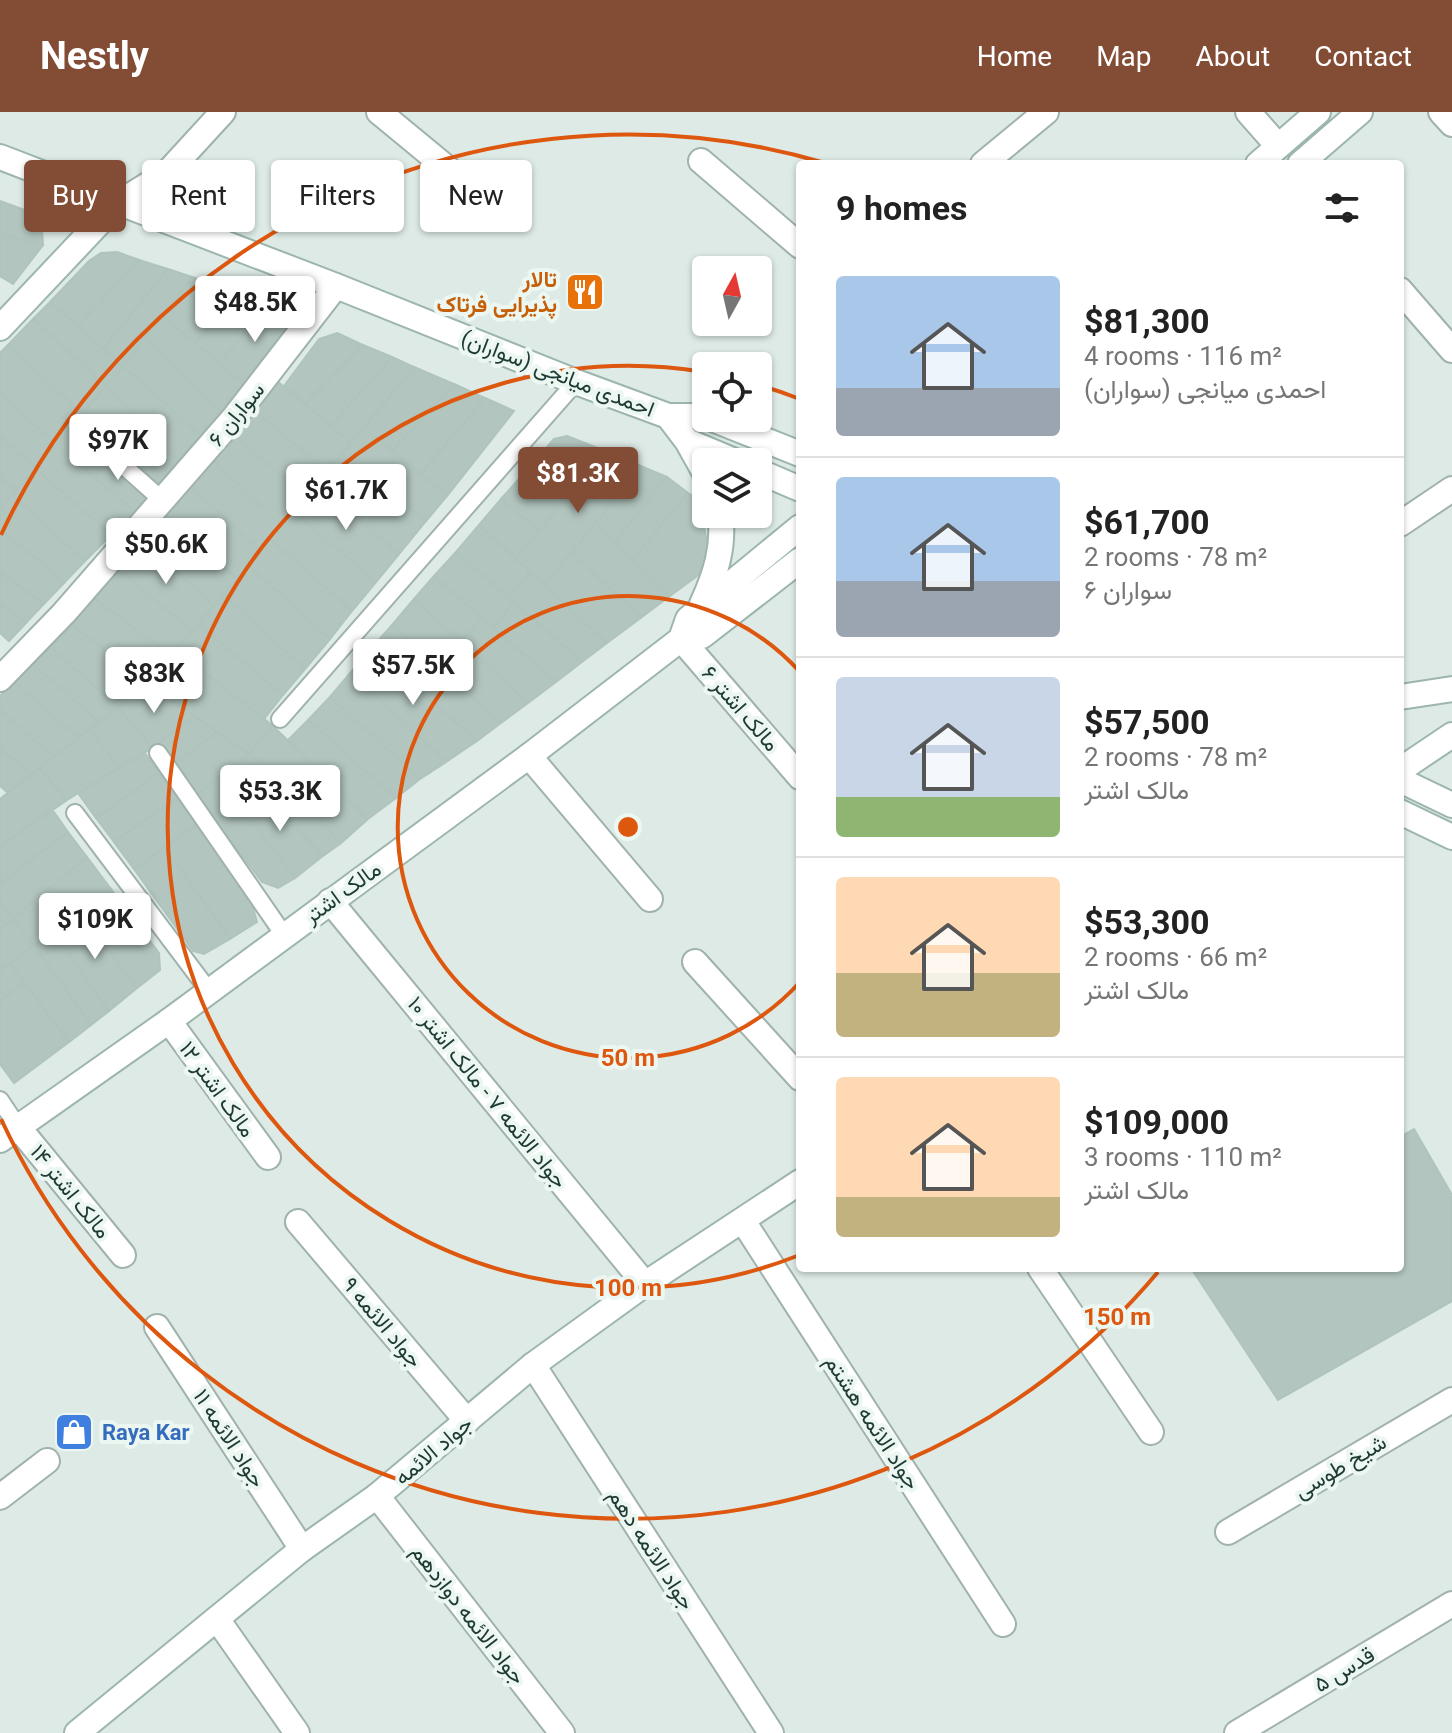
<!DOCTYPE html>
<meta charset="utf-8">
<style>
:root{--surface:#fff;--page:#f2f2f2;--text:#222;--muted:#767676;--line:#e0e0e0;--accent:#834c34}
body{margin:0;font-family:Roboto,Vazirmatn,sans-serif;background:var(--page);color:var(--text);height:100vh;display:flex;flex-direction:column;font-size:30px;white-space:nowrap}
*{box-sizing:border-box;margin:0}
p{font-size:26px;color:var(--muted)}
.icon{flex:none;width:44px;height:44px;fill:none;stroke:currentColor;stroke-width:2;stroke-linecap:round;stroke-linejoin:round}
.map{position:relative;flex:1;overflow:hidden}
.drawer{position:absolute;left:796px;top:48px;width:608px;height:1112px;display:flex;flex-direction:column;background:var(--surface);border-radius:8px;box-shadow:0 2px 6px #0004}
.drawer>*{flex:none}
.banner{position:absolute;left:24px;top:48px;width:652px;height:72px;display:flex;gap:16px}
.needle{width:52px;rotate:8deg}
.buttons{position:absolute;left:692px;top:144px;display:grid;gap:16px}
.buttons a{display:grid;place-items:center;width:80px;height:80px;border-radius:8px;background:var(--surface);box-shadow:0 2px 6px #0004;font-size:40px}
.price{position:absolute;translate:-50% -68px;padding:0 18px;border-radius:8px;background:#fff;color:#222;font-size:26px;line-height:52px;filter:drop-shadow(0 2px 4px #0008)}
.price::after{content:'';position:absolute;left:50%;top:48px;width:24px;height:18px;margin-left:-12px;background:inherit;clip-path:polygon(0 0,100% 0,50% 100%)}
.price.selected{background:var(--accent);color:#fff}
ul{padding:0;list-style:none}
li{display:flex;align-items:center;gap:24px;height:200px;padding:0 40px}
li+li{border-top:2px solid var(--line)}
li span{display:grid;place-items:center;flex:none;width:224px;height:160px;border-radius:8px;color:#555}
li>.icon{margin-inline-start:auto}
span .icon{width:96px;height:96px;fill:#fffc;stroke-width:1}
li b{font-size:34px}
h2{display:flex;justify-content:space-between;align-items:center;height:96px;padding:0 40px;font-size:34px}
.tag{padding:0 28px;border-radius:8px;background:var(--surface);box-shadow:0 2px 6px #0004;font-size:28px;line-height:72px}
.tag.selected{background:var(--accent);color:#fff}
header{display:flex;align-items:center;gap:48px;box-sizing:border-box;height:112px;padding:0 40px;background:var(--accent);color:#fff}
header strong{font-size:38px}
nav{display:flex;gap:44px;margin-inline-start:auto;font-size:28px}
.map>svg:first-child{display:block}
</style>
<header>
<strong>Nestly</strong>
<nav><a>Home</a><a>Map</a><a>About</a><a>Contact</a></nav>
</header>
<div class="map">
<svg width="1452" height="1621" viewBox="0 0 1452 1621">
<rect width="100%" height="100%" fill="#ddeae5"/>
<path fill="#b2c5be" stroke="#afc4bc" stroke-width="2" d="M0 89 41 104 43 133 0 122Z
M0 122 43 133 13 172 0 164Z
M117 140 139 148 78 214 50 190 89 149 101 141Z
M139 148 168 157 103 237 78 214Z
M168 157 192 165 123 254 103 237Z
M192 165 240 181 195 231 163 204Z
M240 181 272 191 219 251 195 231Z
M50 190 123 254 106 274 33 207Z
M272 191 289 211 244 272 219 251Z
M163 204 244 272 221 299 145 226Z
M33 207 106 274 82 301 8 233Z
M337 221 363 233 305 292 284 274 319 227Z
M145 226 221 299 200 323 123 254Z
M8 233 82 301 56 332 0 281V241Z
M363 233 392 245 331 314 305 292Z
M392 245 414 255 351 331 331 314Z
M123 254 200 323 178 349 106 274Z
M414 255 454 272 392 339 364 315Z
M277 269 351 331 327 359 254 298Z
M454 272 485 286 421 362 392 339Z
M106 274 178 349 155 376 105 336 77 308Z
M0 281 56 332 35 356 0 324Z
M485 286 514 299 447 384 421 362Z
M254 298 327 359 305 385 233 321Z
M77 308 105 336 87 359 56 332Z
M364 315 447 384 426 409 342 342Z
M233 321 305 385 281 413 212 347Z
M0 324 35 356 16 378 0 365Z
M567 324 605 339 564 390 526 359 554 327Z
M56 332 134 399 111 423 35 356Z
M605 339 643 355 544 473 516 447Z
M102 340 150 383 134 399 87 359Z
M342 342 426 409 399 442 317 370Z
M212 347 281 413 260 438 190 374Z
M643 355 667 365 615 430 596 411Z
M35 356 111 423 85 449 12 383Z
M526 359 564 390 539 419 501 387Z
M0 365 16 378 0 396Z
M667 365 688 381 633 447 615 430Z
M317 370 399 442 376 470 293 399Z
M190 374 260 438 237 467 166 402Z
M688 381 693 384 701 400 708 435 704 459 670 484 633 447Z
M12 383 85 449 65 470 0 417V396Z
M501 387 539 419 516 447 479 413Z
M293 399 376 470 352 499 270 427Z
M166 402 237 467 214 494 143 429Z
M596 411 670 484 642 505 571 441Z
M479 413 530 460 508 485 456 440Z
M0 417 65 470 44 492 0 460Z
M270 427 352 499 330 527 248 453Z
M143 429 214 494 192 519 119 457Z
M456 440 514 490 493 516 434 464Z
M571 441 642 505 607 531 544 473Z
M248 453 330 527 305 557 223 483Z
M119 457 192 519 171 544 94 486Z
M0 460 44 492 26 511 0 491Z
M530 460 544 473 607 531 582 550 508 485Z
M434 464 482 506 461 530 414 487Z
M223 483 305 557 283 583 198 512Z
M94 486 171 544 148 572 72 513Z
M414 487 461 530 528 591 501 611 392 513Z
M514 490 582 550 556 570 493 516Z
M0 491 26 511 9 529 0 521Z
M482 506 493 516 556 570 528 591 461 530Z
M198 512 283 583 264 607 176 538Z
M72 513 148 572 118 595 50 535Z
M392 513 501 611 477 629 371 537Z
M50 535 118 595 99 610 33 552Z
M371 537 477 629 446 650 351 560Z
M176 538 273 614 249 642 148 572Z
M33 552 99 610 79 626 14 570Z
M351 560 446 650 420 667 330 585Z
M14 570 79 626 53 645 0 598V584Z
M148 572 195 604 152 636 118 595Z
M330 585 420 667 396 686 308 608Z
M118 595 152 636 119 656 89 617Z
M0 598 53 645 31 663 0 636Z
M195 604 217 620 175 651 160 630Z
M308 608 396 686 368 707 288 628Z
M273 614 368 707 341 731 271 658 249 642Z
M89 617 119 656 67 688 39 656Z
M217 620 249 642 197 683 175 651Z
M0 636 31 663 8 681 0 674Z
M144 640 159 661 96 706 78 681Z
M249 642 271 658 258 675 216 710 197 683Z
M39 656 67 688 0 734V687Z
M271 658 341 731 323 744 258 675Z
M159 661 177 686 114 730 96 706Z
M258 675 323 744 295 766 238 692Z
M177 686 197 713 134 757 114 730Z
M238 692 295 766 278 776 262 770 216 710Z
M52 697 68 720 0 772V734Z
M197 713 251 789 257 810 230 827 165 735Z
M68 720 87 745 13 807 0 790V772Z
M165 735 230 827 204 842 193 839 134 757Z
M87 745 111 777 34 833 13 807Z
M111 777 159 841 160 858 137 876 80 800Z
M0 790 13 807 0 817Z
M80 800 137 876 109 899 53 820Z
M13 807 34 833 0 858V817Z
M53 820 109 899 91 913 34 833Z
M34 833 91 913 69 930 10 851Z
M10 851 24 870 0 889V858Z
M24 870 69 930 14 971 0 952V889Z
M1414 1017 1452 1083V1189L1278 1288 1191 1156H1400V1025Z"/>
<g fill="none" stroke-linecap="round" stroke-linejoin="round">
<defs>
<path id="lane" d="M107 339 162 388
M280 607 576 270
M158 641 284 823
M75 701 209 879
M0 988 18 1015"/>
<path id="street" d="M379 0 482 85
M1248 0 1278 34
M1441 0 1452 12
M701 49 800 134
M983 52 1046 0
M117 92 167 61 223 0
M1400 178 1452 238
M1400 412 1452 377
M681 527 800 665
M0 567 64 501 233 307 336 174
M529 644 650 787
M330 789 645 1172
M695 850 800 966
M169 909 268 1045
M18 1015 123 1143
M743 1109 1003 1512
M298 1110 467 1309
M1040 1156 1151 1320
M157 1215 302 1437
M533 1253 771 1621
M377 1384 562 1621
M0 1385 47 1349
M1228 1420 1452 1288
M217 1507 297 1621
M1237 1621 1452 1492"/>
<path id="secondary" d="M0 45 336 174 576 270 668 304H706
M1258 52 1318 0
M1300 52 1360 0
M0 216 117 92
M668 304 687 329 737 350
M710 306 800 342
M687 329 706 363
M758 359 800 377
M702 492C715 464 725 434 720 402
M681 527 688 507 800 415
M1400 585 1452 577
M1400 658 1452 623
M1400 668 1452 693
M1400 700 1452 725
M0 1028 169 909 529 644 681 527 702 524 800 448
M77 1621 302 1437 377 1384 533 1253 645 1172 800 1070"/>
</defs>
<use href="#lane" stroke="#a0b2ac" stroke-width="20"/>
<use href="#street" stroke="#a0b2ac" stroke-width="28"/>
<use href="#secondary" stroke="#9cb6ae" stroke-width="28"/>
<use href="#lane" stroke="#fff" stroke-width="16"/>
<use href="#street" stroke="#fff" stroke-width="24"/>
<use href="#secondary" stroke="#fff" stroke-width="24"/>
</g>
<g fill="none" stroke="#de570e" stroke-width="4">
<path d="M800 870A231 231 0 1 1 800 560"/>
<path d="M797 1144A461 461 0 1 1 704 260M759 273A461 461 0 0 1 797 286"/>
<path d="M1158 1160A692 692 0 0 1 1 1007M1 423A692 692 0 0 1 825 51"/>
</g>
<defs>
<symbol id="restaurant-square" viewBox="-11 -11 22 22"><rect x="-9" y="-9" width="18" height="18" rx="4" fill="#e8710a" stroke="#edf7f2"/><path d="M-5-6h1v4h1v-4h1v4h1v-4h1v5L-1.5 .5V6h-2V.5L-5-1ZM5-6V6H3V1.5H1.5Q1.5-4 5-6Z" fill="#fff"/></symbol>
<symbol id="shop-square" viewBox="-11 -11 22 22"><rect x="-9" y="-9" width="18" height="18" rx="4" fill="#3f7fe0" stroke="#edf7f2"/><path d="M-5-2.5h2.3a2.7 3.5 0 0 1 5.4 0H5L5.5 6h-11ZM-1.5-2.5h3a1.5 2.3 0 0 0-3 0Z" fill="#fff"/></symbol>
</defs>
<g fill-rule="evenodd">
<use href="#restaurant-square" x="563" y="158" width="44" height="44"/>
<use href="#shop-square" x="52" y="1298" width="44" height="44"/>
</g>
<g text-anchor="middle" stroke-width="8" stroke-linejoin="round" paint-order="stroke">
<g font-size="22" font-weight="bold" fill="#c56008" stroke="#edf7f2" text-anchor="end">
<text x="557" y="175">تالار<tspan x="557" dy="25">پذیرایی فرتاک</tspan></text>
</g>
<g font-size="22" fill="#1e3a34" stroke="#edf7f2">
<text transform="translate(558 261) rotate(21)" y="8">احمدی میانجی (سواران)</text>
<text transform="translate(236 302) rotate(-51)" y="8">سواران ۶</text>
<text transform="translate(741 596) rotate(49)" y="8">مالک اشتر ۶</text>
<text transform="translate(342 780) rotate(-36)" y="8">مالک اشتر</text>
<text transform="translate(218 977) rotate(54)" y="8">مالک اشتر ۱۲</text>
<text transform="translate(488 980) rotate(51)" y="8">جواد الائمه ۷ - مالک اشتر ۱۰</text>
<text transform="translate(71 1079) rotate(51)" y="8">مالک اشتر ۱۴</text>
<text transform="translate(383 1210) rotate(50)" y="8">جواد الائمه ۹</text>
<text transform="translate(873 1310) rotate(57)" y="8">جواد الائمه هشتم</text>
<text transform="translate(230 1326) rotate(57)" y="8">جواد الائمه ۱۱</text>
<text transform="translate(433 1338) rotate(-40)" y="8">جواد الائمه</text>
<text transform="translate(1340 1354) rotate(-31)" y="8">شیخ طوسی</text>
<text transform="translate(652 1437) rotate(57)" y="8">جواد الائمه دهم</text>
<text transform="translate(469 1502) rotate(52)" y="8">جواد الائمه دوازدهم</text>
<text transform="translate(1344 1557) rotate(-31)" y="8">قدس ۵</text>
</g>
<g font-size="22" font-weight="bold" fill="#366cbe" stroke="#edf7f2" text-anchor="start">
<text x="102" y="1328">Raya Kar</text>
</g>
</g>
<circle cx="628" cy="715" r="12" fill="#de570e" stroke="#edf7f2" stroke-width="4"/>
<g font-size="24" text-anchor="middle" font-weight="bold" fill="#de570e" stroke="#edf7f2" stroke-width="8" stroke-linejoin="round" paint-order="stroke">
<text x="628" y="954">50 m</text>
<text x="628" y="1184">100 m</text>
<text x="1117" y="1213">150 m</text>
</g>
</svg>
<div class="buttons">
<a><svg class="needle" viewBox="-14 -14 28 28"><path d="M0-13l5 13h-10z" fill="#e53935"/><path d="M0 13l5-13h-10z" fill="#767676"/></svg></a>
<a><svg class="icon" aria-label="locate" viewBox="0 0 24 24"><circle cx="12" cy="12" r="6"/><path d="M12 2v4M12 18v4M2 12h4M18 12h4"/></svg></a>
<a><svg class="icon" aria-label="layers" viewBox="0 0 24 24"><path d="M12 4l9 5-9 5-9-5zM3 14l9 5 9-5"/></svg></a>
</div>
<b class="price" style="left:255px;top:232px">$48.5K</b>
<b class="price" style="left:118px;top:370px">$97K</b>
<b class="price selected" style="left:578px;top:403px">$81.3K</b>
<b class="price" style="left:346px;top:420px">$61.7K</b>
<b class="price" style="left:166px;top:474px">$50.6K</b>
<b class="price" style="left:413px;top:595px">$57.5K</b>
<b class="price" style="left:154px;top:603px">$83K</b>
<b class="price" style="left:280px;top:721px">$53.3K</b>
<b class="price" style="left:95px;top:849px">$109K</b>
<div class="banner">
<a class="tag selected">Buy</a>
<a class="tag">Rent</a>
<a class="tag">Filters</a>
<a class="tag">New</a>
</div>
<section class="drawer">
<h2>9 homes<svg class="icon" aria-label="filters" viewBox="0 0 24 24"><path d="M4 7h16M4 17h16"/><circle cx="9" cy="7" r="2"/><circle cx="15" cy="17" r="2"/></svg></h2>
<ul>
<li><span style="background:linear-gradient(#a9c7e8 70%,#9aa5b1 0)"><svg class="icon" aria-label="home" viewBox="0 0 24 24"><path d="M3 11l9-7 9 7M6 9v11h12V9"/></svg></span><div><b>$81,300</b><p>4 rooms · 116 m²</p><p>احمدی میانجی (سواران)</p></div></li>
<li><span style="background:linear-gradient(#a9c7e8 65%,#9aa5b1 0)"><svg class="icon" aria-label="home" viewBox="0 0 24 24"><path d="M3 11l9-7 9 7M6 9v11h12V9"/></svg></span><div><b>$61,700</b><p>2 rooms · 78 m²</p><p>سواران ۶</p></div></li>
<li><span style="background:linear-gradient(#c9d6e8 75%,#8fb573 0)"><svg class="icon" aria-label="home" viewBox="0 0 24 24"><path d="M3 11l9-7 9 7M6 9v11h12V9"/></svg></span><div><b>$57,500</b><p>2 rooms · 78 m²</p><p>مالک اشتر</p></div></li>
<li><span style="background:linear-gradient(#ffd9b3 60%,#c2b280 0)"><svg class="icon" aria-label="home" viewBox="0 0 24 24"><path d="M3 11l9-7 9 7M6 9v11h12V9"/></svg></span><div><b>$53,300</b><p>2 rooms · 66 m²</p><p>مالک اشتر</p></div></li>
<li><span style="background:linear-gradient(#ffd9b3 75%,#c2b280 0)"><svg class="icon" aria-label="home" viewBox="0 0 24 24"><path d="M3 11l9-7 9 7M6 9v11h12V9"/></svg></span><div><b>$109,000</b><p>3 rooms · 110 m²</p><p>مالک اشتر</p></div></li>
</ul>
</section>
</div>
